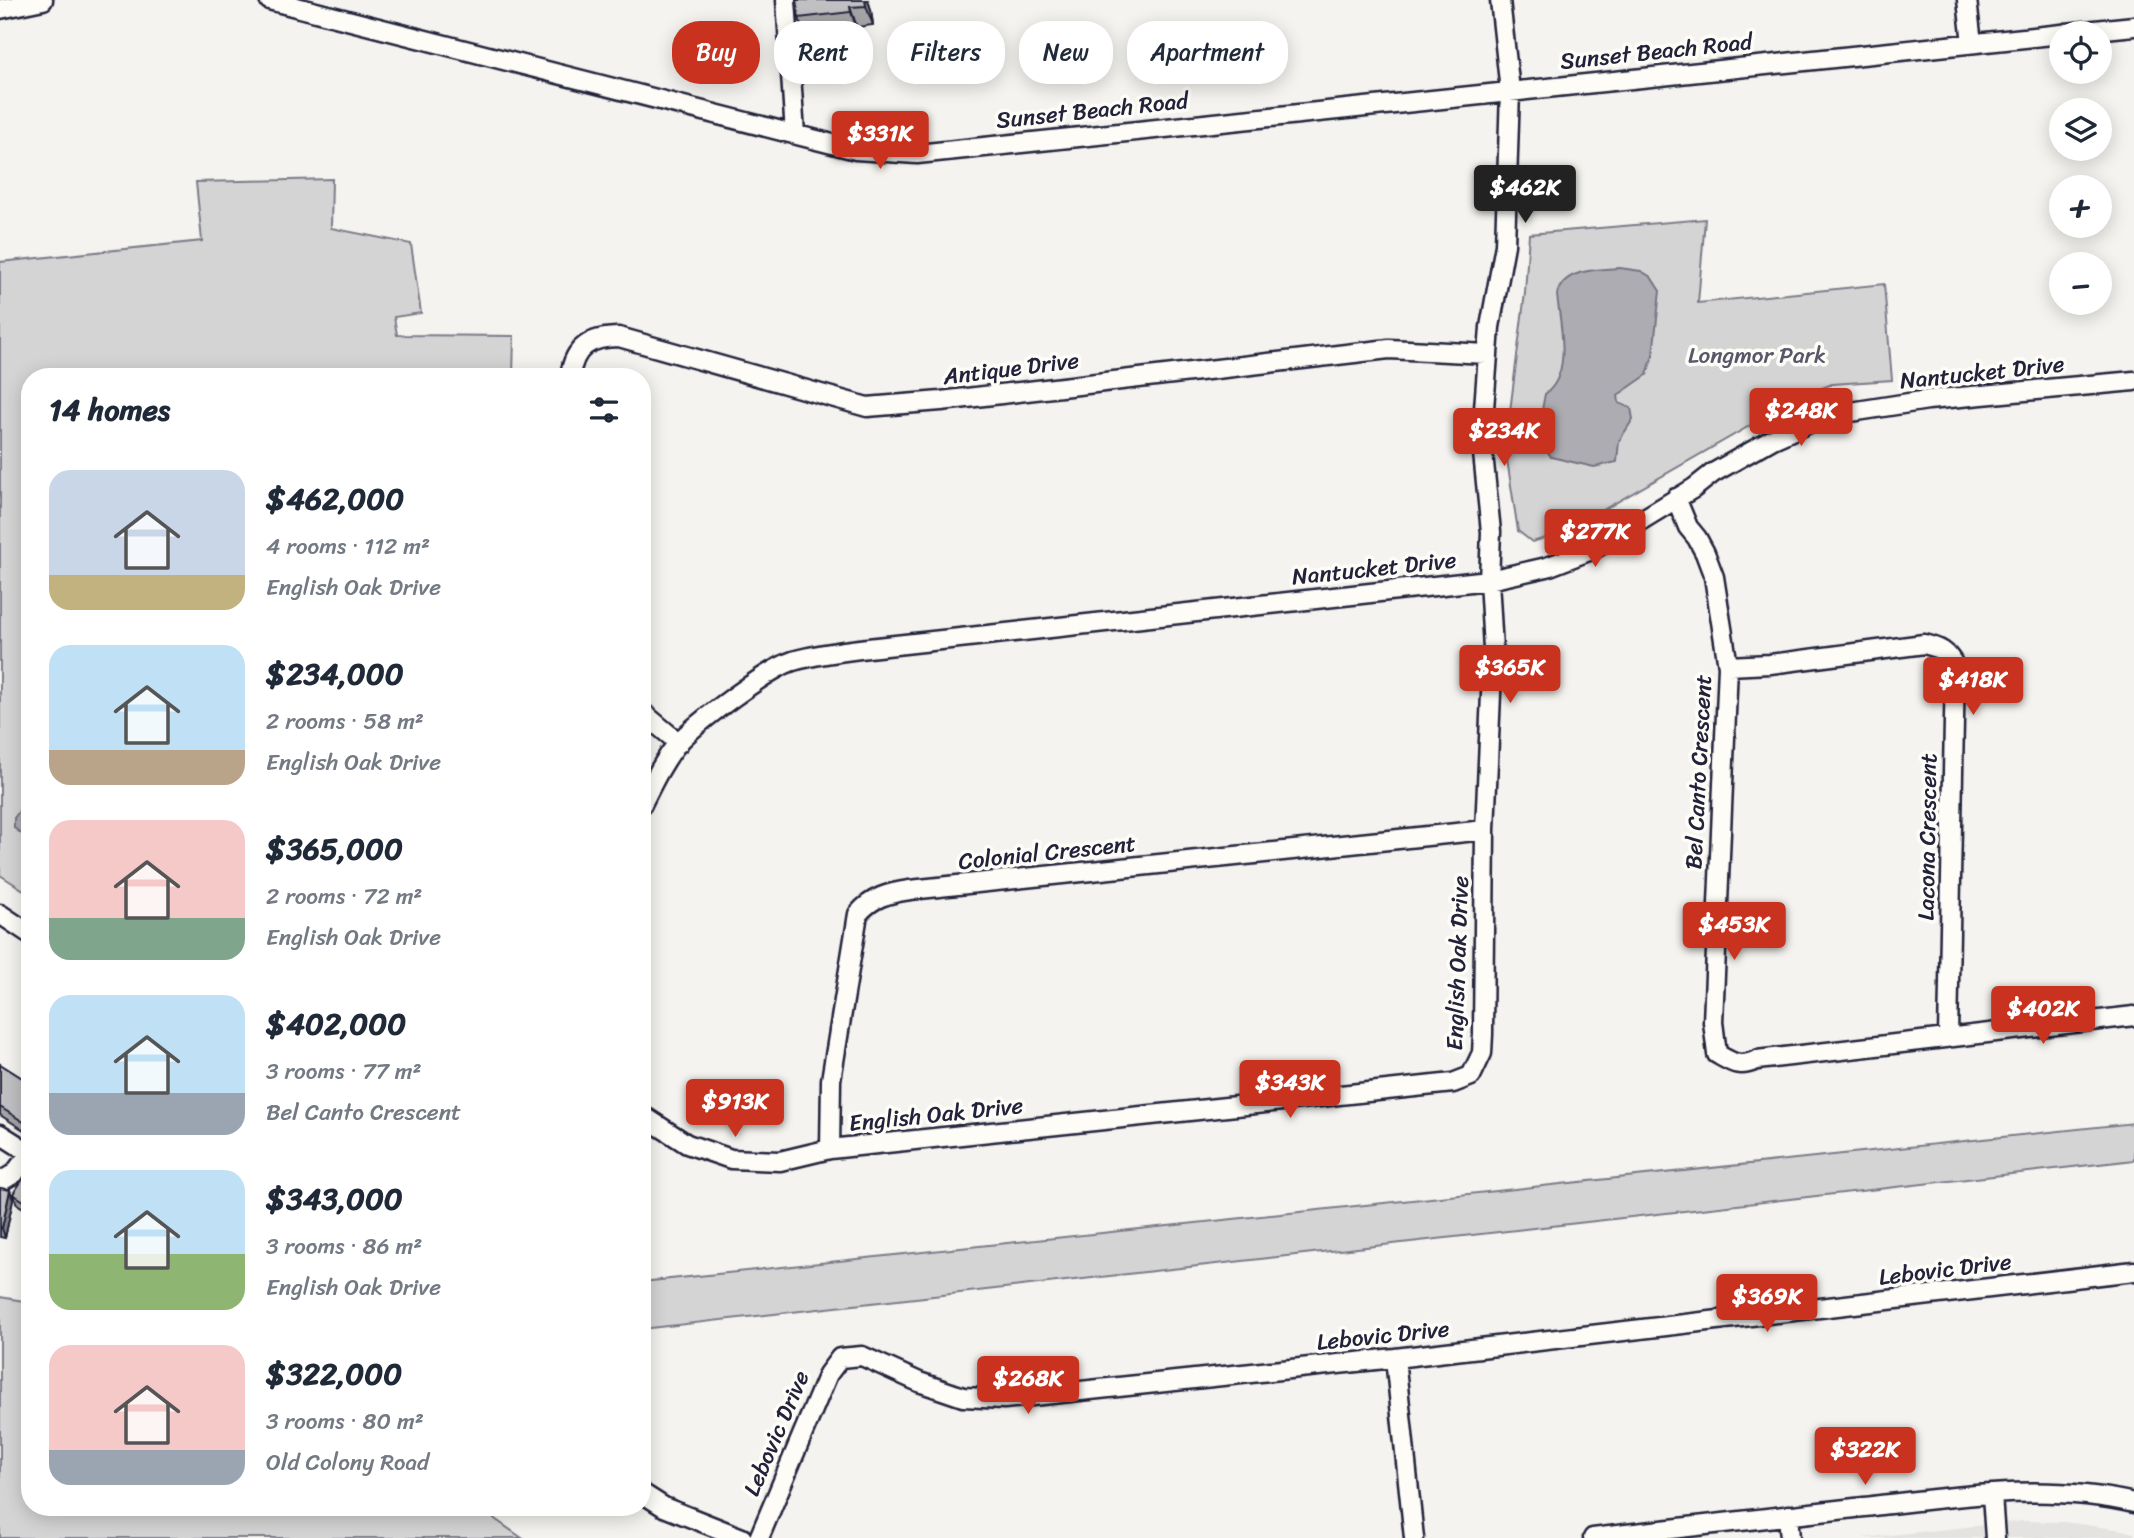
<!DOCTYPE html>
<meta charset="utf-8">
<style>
:root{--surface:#fff;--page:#f6f6f7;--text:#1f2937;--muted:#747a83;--accent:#c8321e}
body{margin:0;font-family:Sriracha,sans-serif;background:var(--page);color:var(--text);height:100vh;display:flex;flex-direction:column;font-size:26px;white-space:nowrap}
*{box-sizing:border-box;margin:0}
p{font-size:23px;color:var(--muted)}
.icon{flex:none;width:38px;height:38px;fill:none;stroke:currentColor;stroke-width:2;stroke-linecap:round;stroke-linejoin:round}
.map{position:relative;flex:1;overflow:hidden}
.panel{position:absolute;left:21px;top:368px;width:630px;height:1148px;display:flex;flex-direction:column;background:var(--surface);border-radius:28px;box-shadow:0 4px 18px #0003}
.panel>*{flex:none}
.top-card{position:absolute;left:672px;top:21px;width:665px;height:63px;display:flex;gap:14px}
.tools{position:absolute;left:2049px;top:21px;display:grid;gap:14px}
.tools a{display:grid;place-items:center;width:63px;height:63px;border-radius:50%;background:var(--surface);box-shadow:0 4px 18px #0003;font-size:35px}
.price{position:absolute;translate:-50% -60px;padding:0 16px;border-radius:7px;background:var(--accent);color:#fff;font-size:23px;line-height:46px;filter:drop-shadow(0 2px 4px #0008)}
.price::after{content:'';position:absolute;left:50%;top:42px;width:21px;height:16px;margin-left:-10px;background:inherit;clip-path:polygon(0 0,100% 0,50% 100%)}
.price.on{background:#222;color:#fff}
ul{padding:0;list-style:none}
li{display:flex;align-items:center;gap:21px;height:175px;padding:0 28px}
li span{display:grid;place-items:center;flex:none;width:196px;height:140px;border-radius:21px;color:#555}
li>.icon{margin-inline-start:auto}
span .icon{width:84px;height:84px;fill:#fffc;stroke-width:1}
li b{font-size:30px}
h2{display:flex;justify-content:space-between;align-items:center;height:84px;padding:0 28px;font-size:30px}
.chip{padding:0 24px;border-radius:28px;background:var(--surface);box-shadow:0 4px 18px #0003;font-size:24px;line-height:63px}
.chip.on{background:var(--accent);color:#fff}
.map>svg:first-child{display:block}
</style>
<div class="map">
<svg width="2134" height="1538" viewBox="0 0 2134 1538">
<rect width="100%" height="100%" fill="#f4f3ef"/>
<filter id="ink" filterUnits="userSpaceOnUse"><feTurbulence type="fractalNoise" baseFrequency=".0143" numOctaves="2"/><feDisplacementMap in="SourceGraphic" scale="14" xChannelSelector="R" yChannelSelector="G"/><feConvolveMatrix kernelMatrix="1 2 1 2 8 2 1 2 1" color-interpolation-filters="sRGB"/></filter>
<g filter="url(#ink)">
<path fill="#e4e3e2" d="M2023 1521 2064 1522 2123 1530 2134 1533V1538H1862Z"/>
<path fill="#d5d4d5" stroke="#7c7b88" stroke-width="2" d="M332 179 331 228 411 244 421 313 394 317 397 335 514 336 513 376H30V894L0 875V262L202 241 196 182Z
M1705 219 1698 303 1884 284 1892 380 1832 384 1800 397 1563 533 1532 542 1518 531 1506 453 1507 435 1525 293 1529 234Z
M2134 1123V1160L642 1329V1282Z
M0 1297 30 1302V1507H493L489 1515 522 1538H0Z"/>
<path fill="#acacb2" stroke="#757582" stroke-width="2" d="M1620 268 1641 271 1651 277 1660 291 1653 355 1647 375 1618 395 1619 403 1631 408 1633 419 1619 441 1617 462 1594 467 1551 457C1536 436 1540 419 1545 394 1573 374 1560 324 1557 295 1562 269 1598 269 1620 268Z
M25 792 30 796V840L14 828V818L25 803 20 796Z"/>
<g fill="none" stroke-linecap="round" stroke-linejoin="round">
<defs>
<path id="minor" d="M269 0 856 150 917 154 2062 34
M786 0 795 134
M1967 0 1972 43
M0 9 43 0
M2066 33 2134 26
M570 376C574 347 590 337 619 337L867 407 941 401 1389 349 1487 354
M1676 498 1688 527 1697 538 1705 553 1714 577 1728 666 1713 1022 1717 1054C1733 1063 1739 1068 1757 1060L2134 1016
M1728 666 1770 664 1924 644C1940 648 1947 651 1955 667L1948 1037
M642 712 679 743
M642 804C652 784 663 761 678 743 696 723 768 669 793 661 817 654 843 651 868 648L1489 580 1547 567 1594 549 1694 488 1713 473 1773 439 1825 416 1928 400 2134 381
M0 914 30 934
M642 1115 687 1144 731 1159 780 1161 830 1149 1453 1083 1471 1076 1482 1053 1483 1034 1485 830 1493 649 1489 580 1491 532 1483 453 1484 409 1490 327 1505 245 1510 91 1500 0
M0 1134 30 1153
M830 1149 831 1080 858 914C872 897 889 893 910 890L1485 830
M0 1182 15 1173 30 1153
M1395 1358 1414 1538
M642 1493 664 1507 742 1538
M1992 1495 1995 1538
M1788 1515 1790 1538
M759 1538 828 1374 840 1358 862 1356 919 1382 963 1397 1004 1399 1395 1358 2134 1271
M1593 1538C1683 1527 1773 1517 1864 1507 1953 1497 2046 1482 2134 1503"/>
</defs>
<use href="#minor" stroke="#22223b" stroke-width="23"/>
<use href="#minor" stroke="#fdfcf7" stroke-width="18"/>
</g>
<path fill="#a5a4a7" stroke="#22223b" stroke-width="2" d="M796 0H868L871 10 873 25 857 27 858 32 806 38 799 18Z
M0 1064 30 1083V1134L0 1115Z
M30 1168V1212L17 1204 13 1194Z
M0 1188 10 1190 13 1200 5 1238 0 1237Z"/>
<path fill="#868688" stroke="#22223b" stroke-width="2" d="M865 0H868L871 10 873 25 866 6Z
M850 7 857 27 858 32 851 12Z
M10 1190 13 1200 5 1238 2 1228Z"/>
<path fill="#c0bfc2" stroke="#22223b" stroke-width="2" d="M796 0H865L866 6 850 7 851 12 799 18Z
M0 1064 30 1083V1126L0 1107Z
M30 1168V1205L13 1194Z
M0 1188 10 1190 2 1228 0 1227Z"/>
</g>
<g text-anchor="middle" stroke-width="7" stroke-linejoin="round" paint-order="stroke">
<g font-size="23" fill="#22223b" stroke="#fdfcf7">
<text transform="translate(1656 51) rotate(-6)" y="8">Sunset Beach Road</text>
<text transform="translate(1092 110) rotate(-6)" y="8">Sunset Beach Road</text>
<text transform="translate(1011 368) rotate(-7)" y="8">Antique Drive</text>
<text transform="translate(1982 372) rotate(-6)" y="8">Nantucket Drive</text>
<text transform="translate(1374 568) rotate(-6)" y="8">Nantucket Drive</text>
<text transform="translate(1698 772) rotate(-87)" y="8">Bel Canto Crescent</text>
<text transform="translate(1927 837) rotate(-89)" y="8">Lacona Crescent</text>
<text transform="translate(1047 852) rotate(-6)" y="8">Colonial Crescent</text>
<text transform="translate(1457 963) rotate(-88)" y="8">English Oak Drive</text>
<text transform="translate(936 1114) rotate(-6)" y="8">English Oak Drive</text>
<text transform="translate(1945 1269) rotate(-7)" y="8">Lebovic Drive</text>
<text transform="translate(1383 1335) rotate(-6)" y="8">Lebovic Drive</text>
<text transform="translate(776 1433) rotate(-67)" y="8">Lebovic Drive</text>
</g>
<g font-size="23" fill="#585769" stroke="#fdfcf7">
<text x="1757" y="363">Longmor Park</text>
</g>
</g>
</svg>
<div class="tools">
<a><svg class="icon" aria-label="locate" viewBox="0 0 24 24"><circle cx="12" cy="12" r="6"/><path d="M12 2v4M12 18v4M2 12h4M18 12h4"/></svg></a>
<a><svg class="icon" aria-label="layers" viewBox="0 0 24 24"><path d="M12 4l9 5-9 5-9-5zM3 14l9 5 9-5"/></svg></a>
<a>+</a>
<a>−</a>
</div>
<b class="price" style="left:880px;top:171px">$331K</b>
<b class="price on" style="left:1525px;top:225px">$462K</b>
<b class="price" style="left:1801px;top:448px">$248K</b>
<b class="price" style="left:1504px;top:468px">$234K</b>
<b class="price" style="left:1595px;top:569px">$277K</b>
<b class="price" style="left:1510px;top:705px">$365K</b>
<b class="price" style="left:1973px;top:717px">$418K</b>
<b class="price" style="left:1734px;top:962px">$453K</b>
<b class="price" style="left:2043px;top:1046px">$402K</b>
<b class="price" style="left:1290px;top:1120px">$343K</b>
<b class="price" style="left:735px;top:1139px">$913K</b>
<b class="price" style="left:1767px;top:1334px">$369K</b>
<b class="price" style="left:1028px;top:1416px">$268K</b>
<b class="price" style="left:1865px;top:1487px">$322K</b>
<div class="top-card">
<a class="chip on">Buy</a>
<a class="chip">Rent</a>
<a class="chip">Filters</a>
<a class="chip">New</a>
<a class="chip">Apartment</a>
</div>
<section class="panel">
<h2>14 homes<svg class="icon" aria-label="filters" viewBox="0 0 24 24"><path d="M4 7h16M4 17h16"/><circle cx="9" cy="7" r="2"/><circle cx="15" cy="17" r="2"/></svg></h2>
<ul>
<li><span style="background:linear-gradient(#c9d6e8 75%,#c2b280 0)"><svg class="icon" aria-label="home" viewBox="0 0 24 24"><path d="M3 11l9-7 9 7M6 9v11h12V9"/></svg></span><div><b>$462,000</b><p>4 rooms · 112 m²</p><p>English Oak Drive</p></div></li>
<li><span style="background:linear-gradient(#bfe0f5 75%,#b9a48a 0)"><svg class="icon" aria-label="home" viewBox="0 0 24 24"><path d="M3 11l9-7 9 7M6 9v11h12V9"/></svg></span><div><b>$234,000</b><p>2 rooms · 58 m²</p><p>English Oak Drive</p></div></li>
<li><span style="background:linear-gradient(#f6c9c9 70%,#7fa58c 0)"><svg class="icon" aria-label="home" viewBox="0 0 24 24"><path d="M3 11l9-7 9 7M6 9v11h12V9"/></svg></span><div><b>$365,000</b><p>2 rooms · 72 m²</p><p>English Oak Drive</p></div></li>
<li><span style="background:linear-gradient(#bfe0f5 70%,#9aa5b1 0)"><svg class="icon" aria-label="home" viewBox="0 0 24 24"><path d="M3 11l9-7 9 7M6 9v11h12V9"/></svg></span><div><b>$402,000</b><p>3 rooms · 77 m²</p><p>Bel Canto Crescent</p></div></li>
<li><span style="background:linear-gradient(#bfe0f5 60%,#8fb573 0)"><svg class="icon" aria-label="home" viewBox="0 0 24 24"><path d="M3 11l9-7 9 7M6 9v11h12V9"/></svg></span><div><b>$343,000</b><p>3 rooms · 86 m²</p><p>English Oak Drive</p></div></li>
<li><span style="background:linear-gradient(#f6c9c9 75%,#9aa5b1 0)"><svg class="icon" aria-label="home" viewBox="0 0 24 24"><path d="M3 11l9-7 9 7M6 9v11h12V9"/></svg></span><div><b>$322,000</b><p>3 rooms · 80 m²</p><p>Old Colony Road</p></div></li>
</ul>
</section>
</div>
